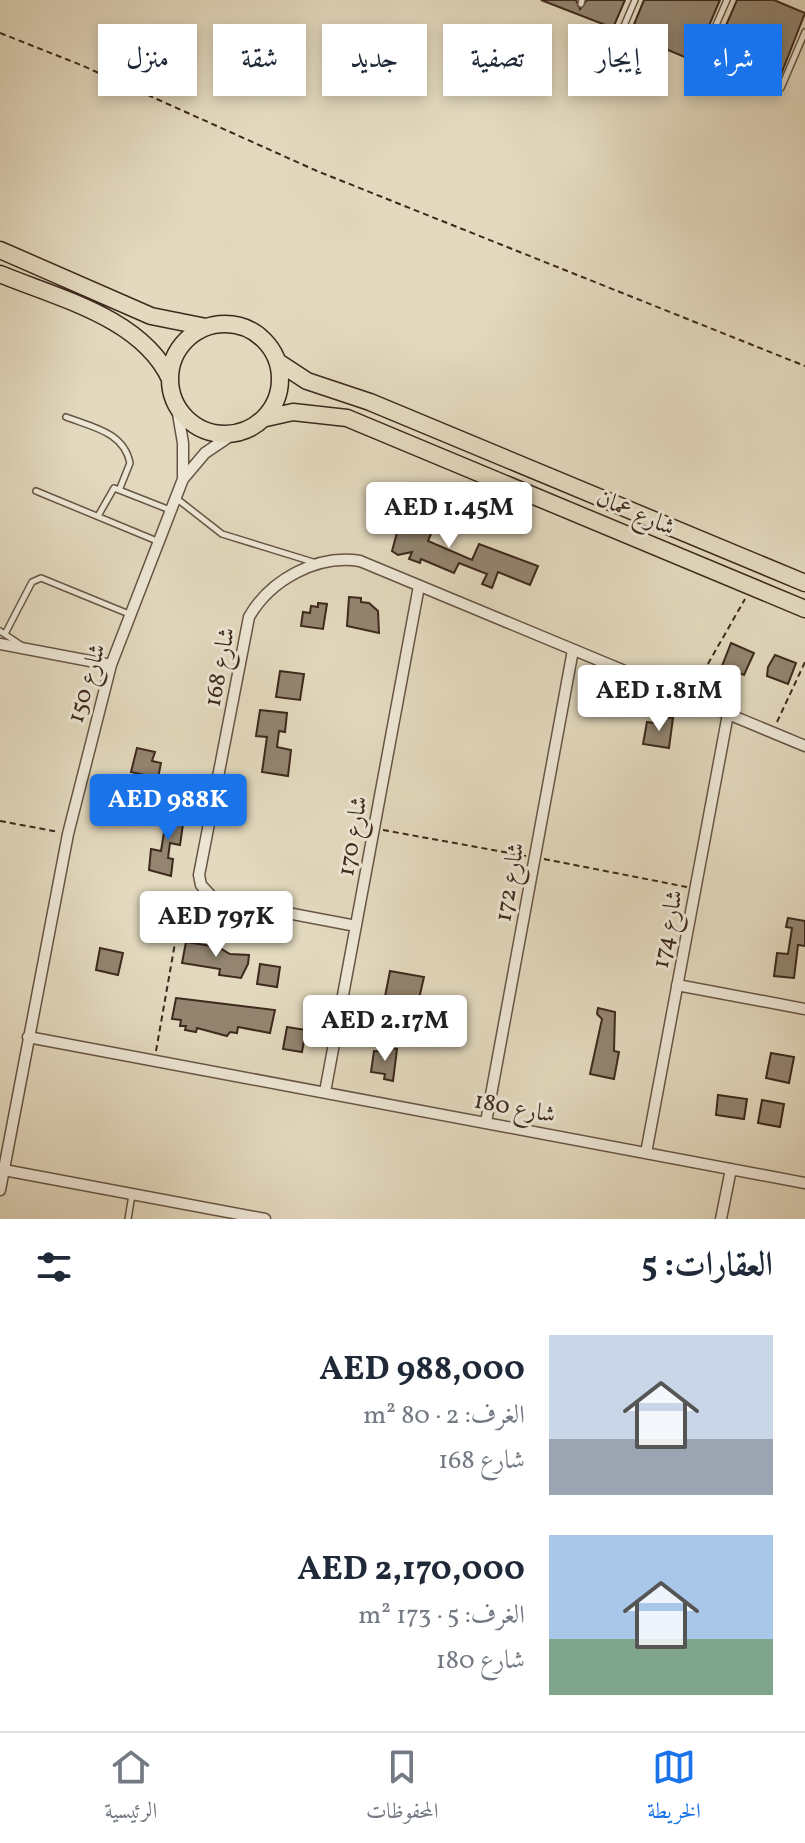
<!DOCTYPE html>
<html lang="ar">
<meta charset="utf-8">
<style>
:root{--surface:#fff;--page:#f2f2f3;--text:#1f2937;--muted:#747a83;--line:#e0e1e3;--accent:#1a73e8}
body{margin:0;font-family:Vollkorn,Amiri,serif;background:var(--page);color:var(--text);direction:rtl;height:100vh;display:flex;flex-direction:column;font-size:30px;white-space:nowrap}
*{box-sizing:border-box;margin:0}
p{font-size:26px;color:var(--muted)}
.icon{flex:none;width:44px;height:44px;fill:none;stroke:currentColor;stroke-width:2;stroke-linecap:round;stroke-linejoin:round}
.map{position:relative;height:1219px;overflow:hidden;direction:ltr}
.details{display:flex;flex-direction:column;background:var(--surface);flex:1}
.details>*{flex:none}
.banner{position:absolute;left:24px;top:24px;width:758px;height:72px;direction:rtl;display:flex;gap:16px}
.price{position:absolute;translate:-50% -68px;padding:0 18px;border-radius:8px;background:#fff;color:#222;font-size:26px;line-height:52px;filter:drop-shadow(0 2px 4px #0008)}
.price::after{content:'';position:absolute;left:50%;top:48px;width:24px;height:18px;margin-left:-12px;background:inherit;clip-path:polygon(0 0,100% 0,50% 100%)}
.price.active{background:var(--accent);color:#fff}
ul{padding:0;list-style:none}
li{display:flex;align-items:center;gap:24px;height:200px;padding:0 32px}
li span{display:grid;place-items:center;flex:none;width:224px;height:160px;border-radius:0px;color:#555}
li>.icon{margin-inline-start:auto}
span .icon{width:96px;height:96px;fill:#fffc;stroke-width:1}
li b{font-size:34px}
h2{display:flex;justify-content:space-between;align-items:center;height:96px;padding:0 32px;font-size:34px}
.chip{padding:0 28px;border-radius:0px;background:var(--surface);box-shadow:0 4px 12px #0003;font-size:28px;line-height:72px}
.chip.active{background:var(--accent);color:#fff}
.tab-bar{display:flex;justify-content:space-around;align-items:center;height:112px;border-top:2px solid var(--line);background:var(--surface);font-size:22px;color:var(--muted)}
.tab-bar a{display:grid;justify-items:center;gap:4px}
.tab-bar .active{color:var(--accent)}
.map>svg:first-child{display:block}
</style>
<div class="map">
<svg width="805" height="1219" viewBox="0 0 805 1219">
<rect width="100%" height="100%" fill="#e3d9be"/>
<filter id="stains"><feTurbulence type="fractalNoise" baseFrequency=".0025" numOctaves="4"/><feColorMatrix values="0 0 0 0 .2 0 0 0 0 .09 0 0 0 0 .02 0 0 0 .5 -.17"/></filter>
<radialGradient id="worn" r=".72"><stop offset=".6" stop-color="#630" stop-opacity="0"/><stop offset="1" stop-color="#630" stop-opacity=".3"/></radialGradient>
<path fill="#938570" stroke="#3d291c" stroke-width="2" d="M541 0H576L580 9 587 0H625L613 28Z
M644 0H720L694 61 630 34Z
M737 0H774L805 13 773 95 708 67Z
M378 494 401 505 395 519 421 529 422 525 433 529 428 541 472 560 479 544 538 566 530 585 498 572 492 588 482 584 487 574 459 563 454 573 421 559 420 563 409 559 412 552 398 555 392 551 398 529 372 517Z
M349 597 361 598V602L369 603 378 611 379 633 347 626Z
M318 603 327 604 323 629 301 626 303 612 310 613 311 606 318 607Z
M731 643 754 653 744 675 722 666Z
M775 655 796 663 788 684 767 676 768 667Z
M280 671 304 674 300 700 276 697Z
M260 710 287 713 285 732 279 731 277 747 291 750 288 776 262 772 267 737 256 736Z
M662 717 673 718 669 748 643 744 647 722 661 724Z
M137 748 155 752 152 761 161 763 158 778 131 772Z
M168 807 185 810 180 845 170 843 168 858 173 859 171 876 149 870 151 849 161 851Z
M788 918 805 921V946L798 945 794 978 774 976 777 953 788 954 792 928 786 927Z
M186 942 218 947 230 954 249 955 248 964 241 978 219 975 220 969 182 963Z
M100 948 123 953 118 975 96 970Z
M260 964 280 967 277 987 257 984Z
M390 971 424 977 411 1033 379 1027Z
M176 998 275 1010 270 1033 238 1027 237 1033 230 1032 227 1036 197 1028 196 1032 185 1030 186 1026H180L181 1020 172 1019Z
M598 1008 615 1012 614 1051 619 1052 614 1079 590 1074 602 1019 597 1014Z
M287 1027 306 1030 302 1052 283 1049Z
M386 1047 397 1049 393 1081 384 1079 385 1074 371 1072 374 1051 385 1052Z
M771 1053 794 1057 789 1083 766 1078Z
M718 1095 747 1099 744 1119 716 1115Z
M762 1100 784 1104 780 1127 758 1123Z"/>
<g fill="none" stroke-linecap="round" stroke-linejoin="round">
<defs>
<path id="lane" d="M581 4 582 0
M623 28 635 0
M702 57 727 0
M781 88 805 32
M66 417C92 427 124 432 130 463L120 488
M36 491 157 541
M176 498 222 534 313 562
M98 516 114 488 170 510
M0 631 21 645
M6 632 32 582 41 578 129 614
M128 1219 132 1195"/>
<path id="street" d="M177 408 183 443V477
M0 644 111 665
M356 926 214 899 201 885 199 875 249 617C270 580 317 554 360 561L805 746
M677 985 805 1009
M28 1037 805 1183
M325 1092 419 586
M486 1122 573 650
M646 1153 728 714
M4 1170 265 1219
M0 1190 68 834 111 665 183 479 205 453 233 434
M721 1219 731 1169"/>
<path id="primary" d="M0 250 151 316 206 327
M0 274C58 298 142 318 170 379
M170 379a55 55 0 1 1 110 0a55 55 0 1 1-110 0Z
M278 362 307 381 370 402 805 583
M266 418 293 412 347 418 805 609"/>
</defs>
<use href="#lane" stroke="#654" stroke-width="8"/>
<use href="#street" stroke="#654" stroke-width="13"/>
<use href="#primary" stroke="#3d291c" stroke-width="19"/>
<path stroke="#3d291c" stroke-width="2" stroke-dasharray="6 4" stroke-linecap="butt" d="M0 33 81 65 317 171 805 366
M693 690 745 599
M777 722 805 662
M94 776 202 798
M0 821 59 832
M383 830 526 856
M544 859 687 887
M156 1051 181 909 198 897"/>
<use href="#lane" stroke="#ede6d5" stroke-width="5"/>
<use href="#street" stroke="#ede6d5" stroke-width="10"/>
<use href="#primary" stroke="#e3d9be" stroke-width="16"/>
</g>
<g text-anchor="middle" stroke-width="6" stroke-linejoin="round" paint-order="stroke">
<g font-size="24" fill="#3d291c" stroke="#ede6d5">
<text transform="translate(636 512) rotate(23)" y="8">شارع عمان</text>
<text transform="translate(219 667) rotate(-79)" y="8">شارع 168</text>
<text transform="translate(86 683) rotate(-73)" y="8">شارع 150</text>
<text transform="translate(352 836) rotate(-80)" y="8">شارع 170</text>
<text transform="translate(509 882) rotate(-80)" y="8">شارع 172</text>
<text transform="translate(667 929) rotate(-79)" y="8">شارع 174</text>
<text transform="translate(515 1107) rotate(11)" y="8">شارع 180</text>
</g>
</g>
<rect width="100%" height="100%" filter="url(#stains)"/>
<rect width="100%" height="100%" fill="url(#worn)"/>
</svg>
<b class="price" style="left:449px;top:550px">AED 1.45M</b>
<b class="price" style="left:659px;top:733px">AED 1.81M</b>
<b class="price active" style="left:168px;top:842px">AED 988K</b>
<b class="price" style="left:216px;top:959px">AED 797K</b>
<b class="price" style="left:385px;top:1063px">AED 2.17M</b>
<div class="banner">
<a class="chip active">شراء</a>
<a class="chip">إيجار</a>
<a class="chip">تصفية</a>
<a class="chip">جديد</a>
<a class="chip">شقة</a>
<a class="chip">منزل</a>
</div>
</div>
<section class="details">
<h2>العقارات: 5<svg class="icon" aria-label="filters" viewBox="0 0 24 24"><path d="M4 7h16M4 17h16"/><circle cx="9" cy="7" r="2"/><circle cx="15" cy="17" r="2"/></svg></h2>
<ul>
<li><span style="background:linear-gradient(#c9d6e8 65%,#9aa5b1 0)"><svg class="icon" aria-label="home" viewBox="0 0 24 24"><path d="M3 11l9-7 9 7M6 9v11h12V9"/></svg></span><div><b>AED 988,000</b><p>الغرف: 2 · 80 m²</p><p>شارع 168</p></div></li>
<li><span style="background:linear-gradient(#a9c7e8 65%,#7fa58c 0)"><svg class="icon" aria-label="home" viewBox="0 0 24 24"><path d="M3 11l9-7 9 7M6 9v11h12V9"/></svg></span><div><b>AED 2,170,000</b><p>الغرف: 5 · 173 m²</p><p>شارع 180</p></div></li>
</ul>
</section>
<nav class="tab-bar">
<a class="active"><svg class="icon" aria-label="map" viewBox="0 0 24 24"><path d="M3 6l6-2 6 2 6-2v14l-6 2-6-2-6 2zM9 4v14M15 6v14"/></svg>الخريطة</a>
<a><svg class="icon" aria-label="saved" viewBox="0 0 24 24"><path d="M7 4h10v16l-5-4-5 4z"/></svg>المحفوظات</a>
<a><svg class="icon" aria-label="home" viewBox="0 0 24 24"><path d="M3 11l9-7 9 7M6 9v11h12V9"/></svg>الرئيسية</a>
</nav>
